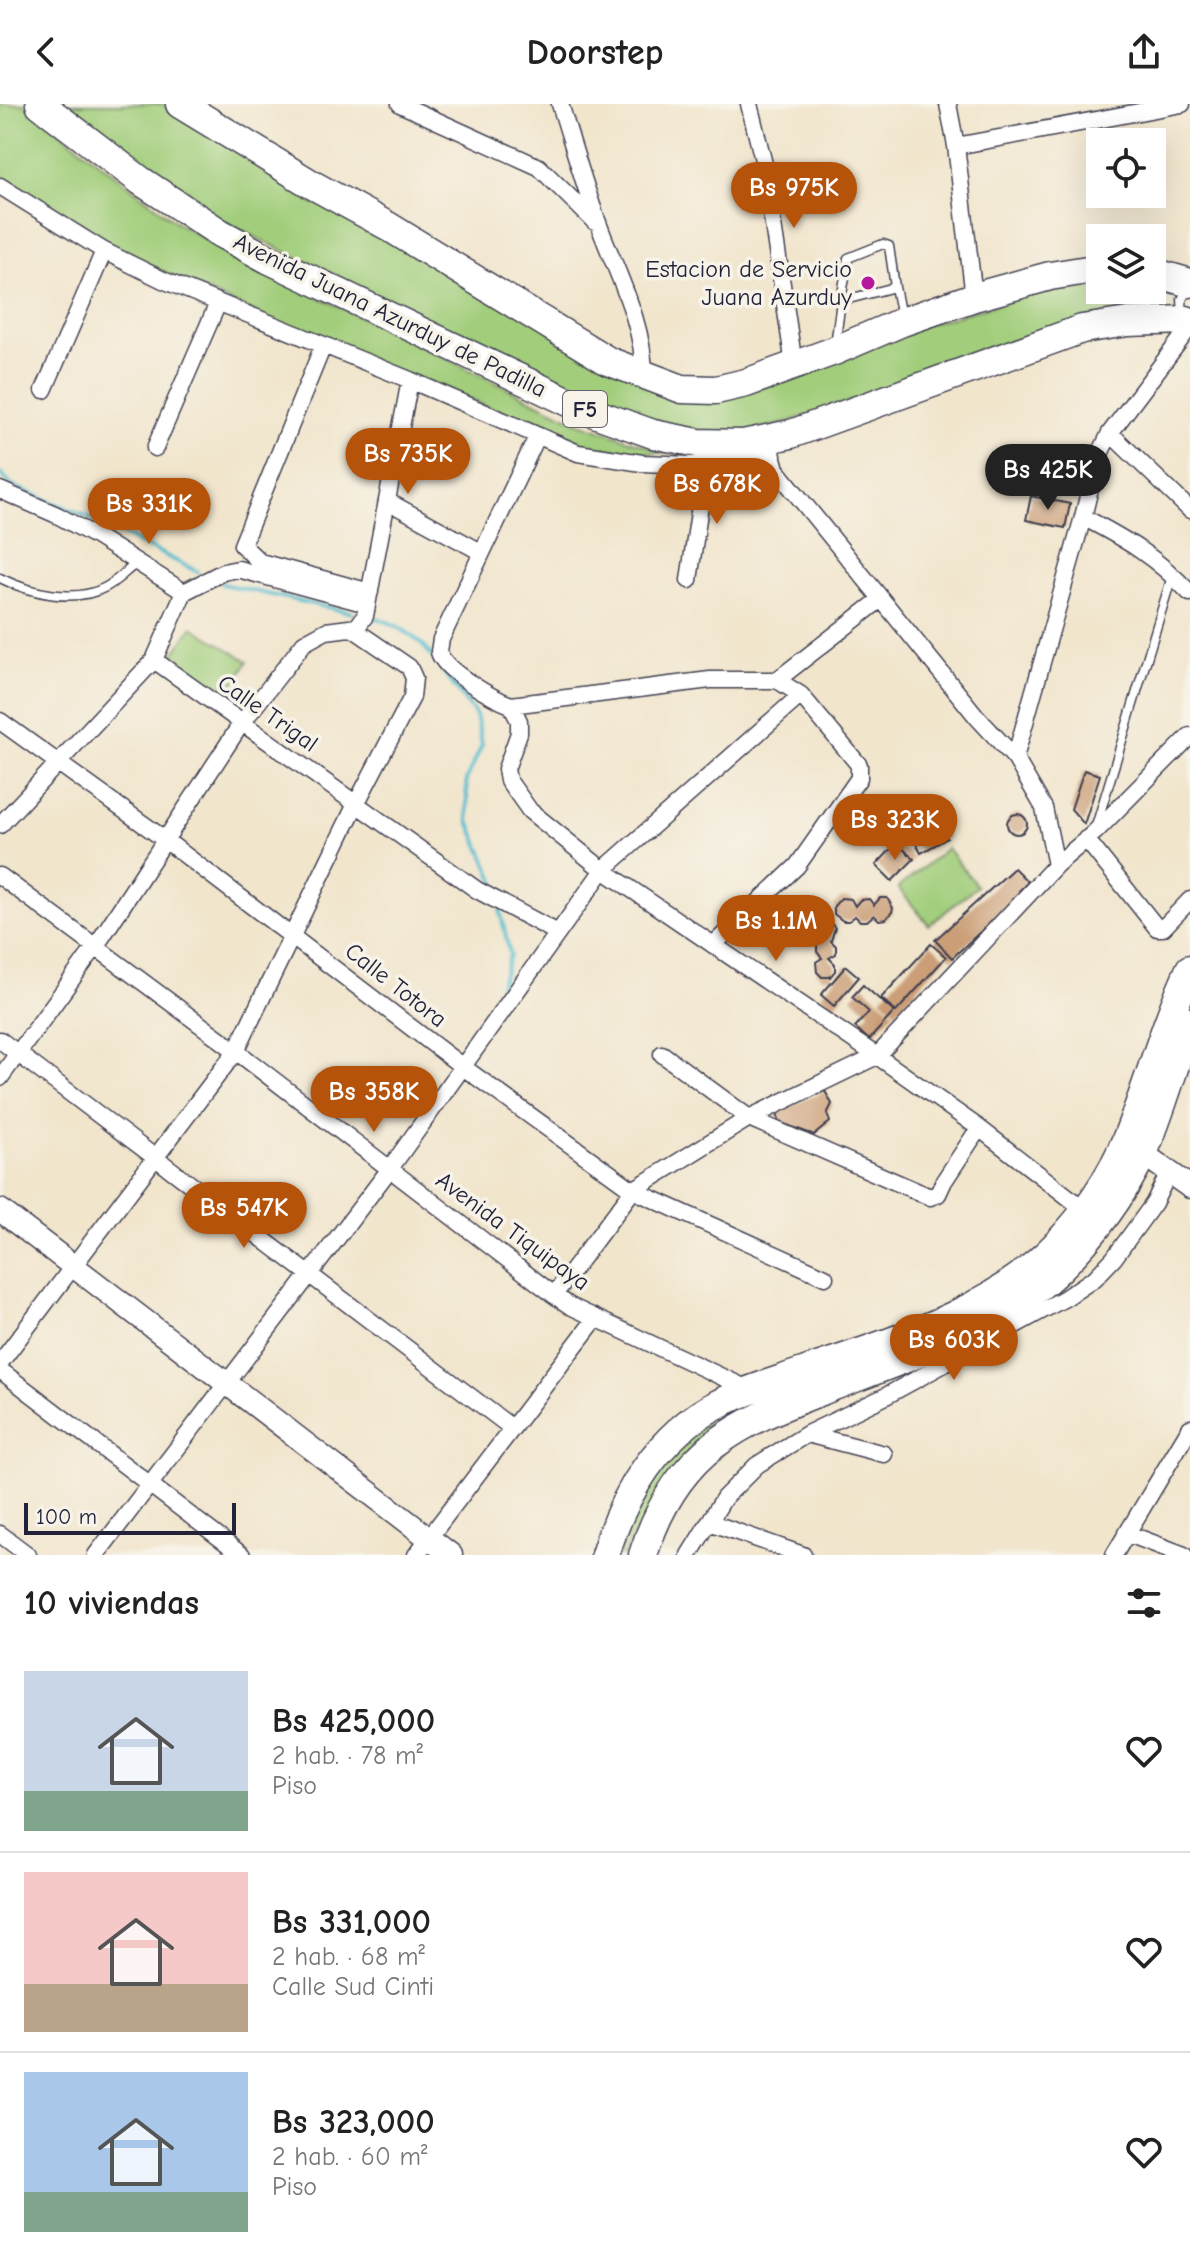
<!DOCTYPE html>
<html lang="es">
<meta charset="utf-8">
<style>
:root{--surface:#fff;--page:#f6f6f6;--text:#222;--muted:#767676;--line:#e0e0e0;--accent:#b45309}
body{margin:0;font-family:"Comic Neue",sans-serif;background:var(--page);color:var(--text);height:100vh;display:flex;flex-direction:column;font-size:30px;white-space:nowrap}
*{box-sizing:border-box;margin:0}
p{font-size:26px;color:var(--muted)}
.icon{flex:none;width:44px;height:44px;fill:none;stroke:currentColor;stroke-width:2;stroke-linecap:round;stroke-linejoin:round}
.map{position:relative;height:1451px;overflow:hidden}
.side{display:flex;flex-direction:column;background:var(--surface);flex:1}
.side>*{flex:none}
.controls{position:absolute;left:1086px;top:24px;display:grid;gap:16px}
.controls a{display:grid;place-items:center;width:80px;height:80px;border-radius:0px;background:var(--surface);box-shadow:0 8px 32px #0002;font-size:40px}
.scale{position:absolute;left:24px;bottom:20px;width:212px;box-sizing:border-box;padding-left:8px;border:4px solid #22223b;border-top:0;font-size:22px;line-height:28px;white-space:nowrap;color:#22223b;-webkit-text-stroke:6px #f7f3e8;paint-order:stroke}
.price{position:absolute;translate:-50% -68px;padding:0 18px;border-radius:28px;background:var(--accent);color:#fff;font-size:26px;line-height:52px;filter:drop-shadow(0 2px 4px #0008)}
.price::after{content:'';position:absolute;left:50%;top:48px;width:24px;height:18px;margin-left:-12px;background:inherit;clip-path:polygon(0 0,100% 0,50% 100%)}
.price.on{background:#222;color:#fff}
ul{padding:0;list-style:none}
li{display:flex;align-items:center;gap:24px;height:200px;padding:0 24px}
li+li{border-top:2px solid var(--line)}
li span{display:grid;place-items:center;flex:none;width:224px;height:160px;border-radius:0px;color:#555}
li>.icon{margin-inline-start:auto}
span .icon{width:96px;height:96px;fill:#fffc;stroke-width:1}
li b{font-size:34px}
h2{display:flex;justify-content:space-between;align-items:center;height:96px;padding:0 24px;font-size:34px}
header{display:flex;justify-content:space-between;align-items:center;height:104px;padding:0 24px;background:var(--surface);font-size:36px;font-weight:600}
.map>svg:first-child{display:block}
</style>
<header><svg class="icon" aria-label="back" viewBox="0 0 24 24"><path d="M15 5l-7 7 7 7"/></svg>Doorstep<svg class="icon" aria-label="share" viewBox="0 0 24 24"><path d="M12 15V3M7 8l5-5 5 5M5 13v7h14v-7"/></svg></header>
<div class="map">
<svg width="1190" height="1451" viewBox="0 0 1190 1451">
<rect width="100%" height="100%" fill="#f7f3e8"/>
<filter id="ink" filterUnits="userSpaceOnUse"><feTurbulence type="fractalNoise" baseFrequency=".0125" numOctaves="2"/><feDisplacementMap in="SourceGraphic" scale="16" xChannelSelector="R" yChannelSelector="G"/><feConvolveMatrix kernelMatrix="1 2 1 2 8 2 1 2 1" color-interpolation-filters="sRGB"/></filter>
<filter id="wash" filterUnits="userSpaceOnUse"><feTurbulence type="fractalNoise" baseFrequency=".006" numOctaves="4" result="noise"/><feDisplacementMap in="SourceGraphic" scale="32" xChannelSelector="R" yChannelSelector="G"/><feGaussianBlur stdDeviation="1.8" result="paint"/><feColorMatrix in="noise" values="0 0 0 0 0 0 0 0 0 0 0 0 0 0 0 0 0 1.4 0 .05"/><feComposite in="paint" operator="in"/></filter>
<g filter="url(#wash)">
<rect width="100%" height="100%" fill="#f1e5cc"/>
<path fill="#a2ce7b" stroke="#62785b" stroke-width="2" d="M0 0H24L176 118 228 149 579 319 668 349 631 348 588 342 304 231 125 151 3 79 0 69Z
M61 0H162L189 18 677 291 1100 171V186H1138C1136 199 1128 203 1117 209L782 320 753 327 714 329 677 324 566 285 198 105Z
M192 523 248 557 227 591 170 555Z
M947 744 977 782 929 821 898 784Z
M783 1294 641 1422 630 1435 624 1451H613L626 1412 687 1331 749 1296Z"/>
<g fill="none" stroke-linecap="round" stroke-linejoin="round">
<path stroke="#52bccf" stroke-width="4" d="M0 369 13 382 84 411 198 468
M222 480 353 509
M375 514C398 519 422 537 435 556
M442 566 476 611 482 641 466 676 468 715 494 776 496 789
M497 892 510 851 500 806"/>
</g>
<g id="blocks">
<path fill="#cb9e77" d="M1031 392 1070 400 1065 424 1026 416Z
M1084 666 1100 671 1084 720 1071 705Z
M1007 720a10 10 0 1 1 20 0a10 10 0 1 1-20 0Z
M936 714 947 734 921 749 910 729Z
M897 739 914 755 892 777 876 761Z
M1014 764 1028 778 1019 787 1021 790 952 854 935 836Z
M841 794 851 795 855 802 860 796 869 795 874 801 880 794H887L893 804 892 808 886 815 879 816 874 811 867 817H860L855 812 849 817H843L834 810V802Z
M822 818H830L835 824 831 837 836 842V850L829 854 835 860V867L830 873H822L817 868 816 858 822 854 817 848V840L823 836 817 831 816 823Z
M931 840 946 853 896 908 881 894Z
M846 862 859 873 834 902 821 891Z
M863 881 894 908 869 936 855 923 869 908 852 893Z
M825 987 832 1000 827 1010 830 1018 814 1031 779 1018 777 1008Z"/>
</g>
</g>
<g filter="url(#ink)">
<use href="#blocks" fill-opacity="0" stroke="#413f51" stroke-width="2"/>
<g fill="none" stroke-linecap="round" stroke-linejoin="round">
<defs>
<path id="service" d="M841 197 848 154 883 140 889 142 895 183
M1183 212 1182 195 1189 185
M835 241 841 197 895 183 901 213
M0 474C30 489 75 500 106 483 117 477 127 466 137 459
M1097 719 1172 472"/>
<path id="minor" d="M400 0 539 63 595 118
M560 0C573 41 585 84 600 124 618 172 644 220 644 272
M749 0 764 60 794 261
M948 0 956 42 974 193
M956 42 1182 0
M0 82 104 147 163 176 410 276 578 349 642 359 692 361 733 359 773 352
M323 242 242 441 260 458 370 488
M44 286 104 147
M1110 329 1190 406
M537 333 441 535C441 535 439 547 439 548 444 567 494 595 511 601L710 576H777L801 591 859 661V674L797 762 713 841
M770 343 776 365 977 613 1015 654 1044 704 1056 761
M155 344 218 199
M0 386 57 411 97 433 184 488 154 556 0 721
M387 397 481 448
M1083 413C1127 436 1156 453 1190 489
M689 476 706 361
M184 488 223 468 238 465 367 500
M154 556 477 786 558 829
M777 576 881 495
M511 601 519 617V629L506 665 508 676 530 707 603 766 877 952 979 1024 1085 1106
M0 617 164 735 463 963 633 1086 825 1173
M1015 654 1083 413 1097 356 1110 329 1190 223
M1086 735 1157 824H1163L1190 796
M0 772 236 947 554 1191 570 1202 750 1286
M0 936 512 1324
M662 950 749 1014 930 1093 938 1090 944 1077 979 1024
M0 974 96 842 241 620 304 539 326 527 357 523 365 512 410 276
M554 1191 633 1086 749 1014 877 952 1056 761 1095 728 1190 632
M0 1259 236 947 356 700 412 593 414 574 409 563 352 524
M0 1266 242 1451
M807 1330 884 1350
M709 1418 803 1451
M1126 1429 1184 1451
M0 1430 28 1451
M96 1451 389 1066 603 766 801 591
M416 1451 596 1214
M689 1451 724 1394 757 1361 807 1330 884 1293 1065 1194 1095 1174 1114 1154 1154 1099 1169 1068
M1114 1451 1190 1324"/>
<path id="tertiary" d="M1132 1042 1190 1083
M0 1106 451 1451"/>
<path id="trunk" d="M40 0 141 77 220 129 268 155 586 306 653 330 698 339 743 340 791 330 1082 225 1128 218 1186 216
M180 0 311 80 386 121 608 257 682 285 716 286 746 279 834 247 902 218 974 193 1050 172 1100 164
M1152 168 1190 179
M605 1451C623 1390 659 1330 718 1300 745 1286 775 1278 803 1268 890 1238 990 1210 1056 1141 1084 1112 1111 1074 1126 1036 1149 980 1164 920 1190 865
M643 1451C656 1409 679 1368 714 1341 745 1317 781 1303 816 1289 898 1256 993 1229 1058 1166 1092 1133 1122 1093 1143 1049 1162 1007 1173 962 1190 918"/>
</defs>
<use href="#service" stroke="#413f51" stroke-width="11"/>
<use href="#minor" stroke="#413f51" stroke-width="19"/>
<use href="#tertiary" stroke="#413f51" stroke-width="25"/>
<use href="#trunk" stroke="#413f51" stroke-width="31"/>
<use href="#service" stroke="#fff" stroke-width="8"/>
<use href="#minor" stroke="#fff" stroke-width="16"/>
<use href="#tertiary" stroke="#fff" stroke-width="22"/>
<use href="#trunk" stroke="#fff" stroke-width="28"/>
</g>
</g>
<circle fill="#b5179e" stroke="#f7f3e8" stroke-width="3" cx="868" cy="179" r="8"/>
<g text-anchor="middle" stroke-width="7" stroke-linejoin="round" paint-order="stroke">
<rect fill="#f7f3e8" stroke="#62616f" stroke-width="2" x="563" y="287" width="44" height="36" rx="6"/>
<g font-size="22" font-weight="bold" fill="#22223b">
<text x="585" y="313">F5</text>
</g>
<g font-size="24" fill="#22223b" stroke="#f7f3e8" text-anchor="end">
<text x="852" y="173">Estacion de Servicio<tspan x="852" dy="28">Juana Azurduy</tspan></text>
</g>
<g font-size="24" fill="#22223b" stroke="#f7f3e8">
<text transform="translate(390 211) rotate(26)" y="8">Avenida Juana Azurduy de Padilla</text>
<text transform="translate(268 609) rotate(35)" y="8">Calle Trigal</text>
<text transform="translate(396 881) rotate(38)" y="8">Calle Totora</text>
<text transform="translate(513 1127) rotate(36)" y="8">Avenida Tiquipaya</text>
</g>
</g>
</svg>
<div class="controls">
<a><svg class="icon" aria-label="locate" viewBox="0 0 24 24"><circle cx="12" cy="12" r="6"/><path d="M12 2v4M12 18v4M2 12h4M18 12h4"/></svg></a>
<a><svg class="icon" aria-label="layers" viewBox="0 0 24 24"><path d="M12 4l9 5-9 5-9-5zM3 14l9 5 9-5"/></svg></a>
</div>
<div class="scale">100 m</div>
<b class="price" style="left:794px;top:126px">Bs 975K</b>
<b class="price" style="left:408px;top:392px">Bs 735K</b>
<b class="price on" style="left:1048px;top:408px">Bs 425K</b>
<b class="price" style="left:717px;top:422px">Bs 678K</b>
<b class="price" style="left:149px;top:442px">Bs 331K</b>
<b class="price" style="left:895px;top:758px">Bs 323K</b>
<b class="price" style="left:776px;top:859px">Bs 1.1M</b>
<b class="price" style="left:374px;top:1030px">Bs 358K</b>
<b class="price" style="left:244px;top:1146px">Bs 547K</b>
<b class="price" style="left:954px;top:1278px">Bs 603K</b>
</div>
<section class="side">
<h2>10 viviendas<svg class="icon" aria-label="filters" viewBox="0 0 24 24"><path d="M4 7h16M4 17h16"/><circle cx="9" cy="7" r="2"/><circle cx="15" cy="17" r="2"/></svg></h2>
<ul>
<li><span style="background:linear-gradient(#c9d6e8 75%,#7fa58c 0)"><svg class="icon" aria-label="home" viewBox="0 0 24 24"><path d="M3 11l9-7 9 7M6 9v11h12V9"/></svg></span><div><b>Bs 425,000</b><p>2 hab. · 78 m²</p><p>Piso</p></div><svg class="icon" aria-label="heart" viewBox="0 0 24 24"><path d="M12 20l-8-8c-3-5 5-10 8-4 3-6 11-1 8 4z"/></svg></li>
<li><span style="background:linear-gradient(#f6c9c9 70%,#b9a48a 0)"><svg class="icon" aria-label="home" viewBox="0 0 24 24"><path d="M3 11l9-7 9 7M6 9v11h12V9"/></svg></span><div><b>Bs 331,000</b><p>2 hab. · 68 m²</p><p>Calle Sud Cinti</p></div><svg class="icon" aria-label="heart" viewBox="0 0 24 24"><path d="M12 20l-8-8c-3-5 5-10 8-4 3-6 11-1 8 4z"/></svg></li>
<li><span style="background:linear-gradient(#a9c7e8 75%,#7fa58c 0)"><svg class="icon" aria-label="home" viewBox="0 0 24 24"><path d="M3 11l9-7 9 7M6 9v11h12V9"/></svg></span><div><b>Bs 323,000</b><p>2 hab. · 60 m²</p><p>Piso</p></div><svg class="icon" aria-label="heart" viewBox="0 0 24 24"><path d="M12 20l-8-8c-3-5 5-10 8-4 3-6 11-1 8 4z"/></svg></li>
</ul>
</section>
